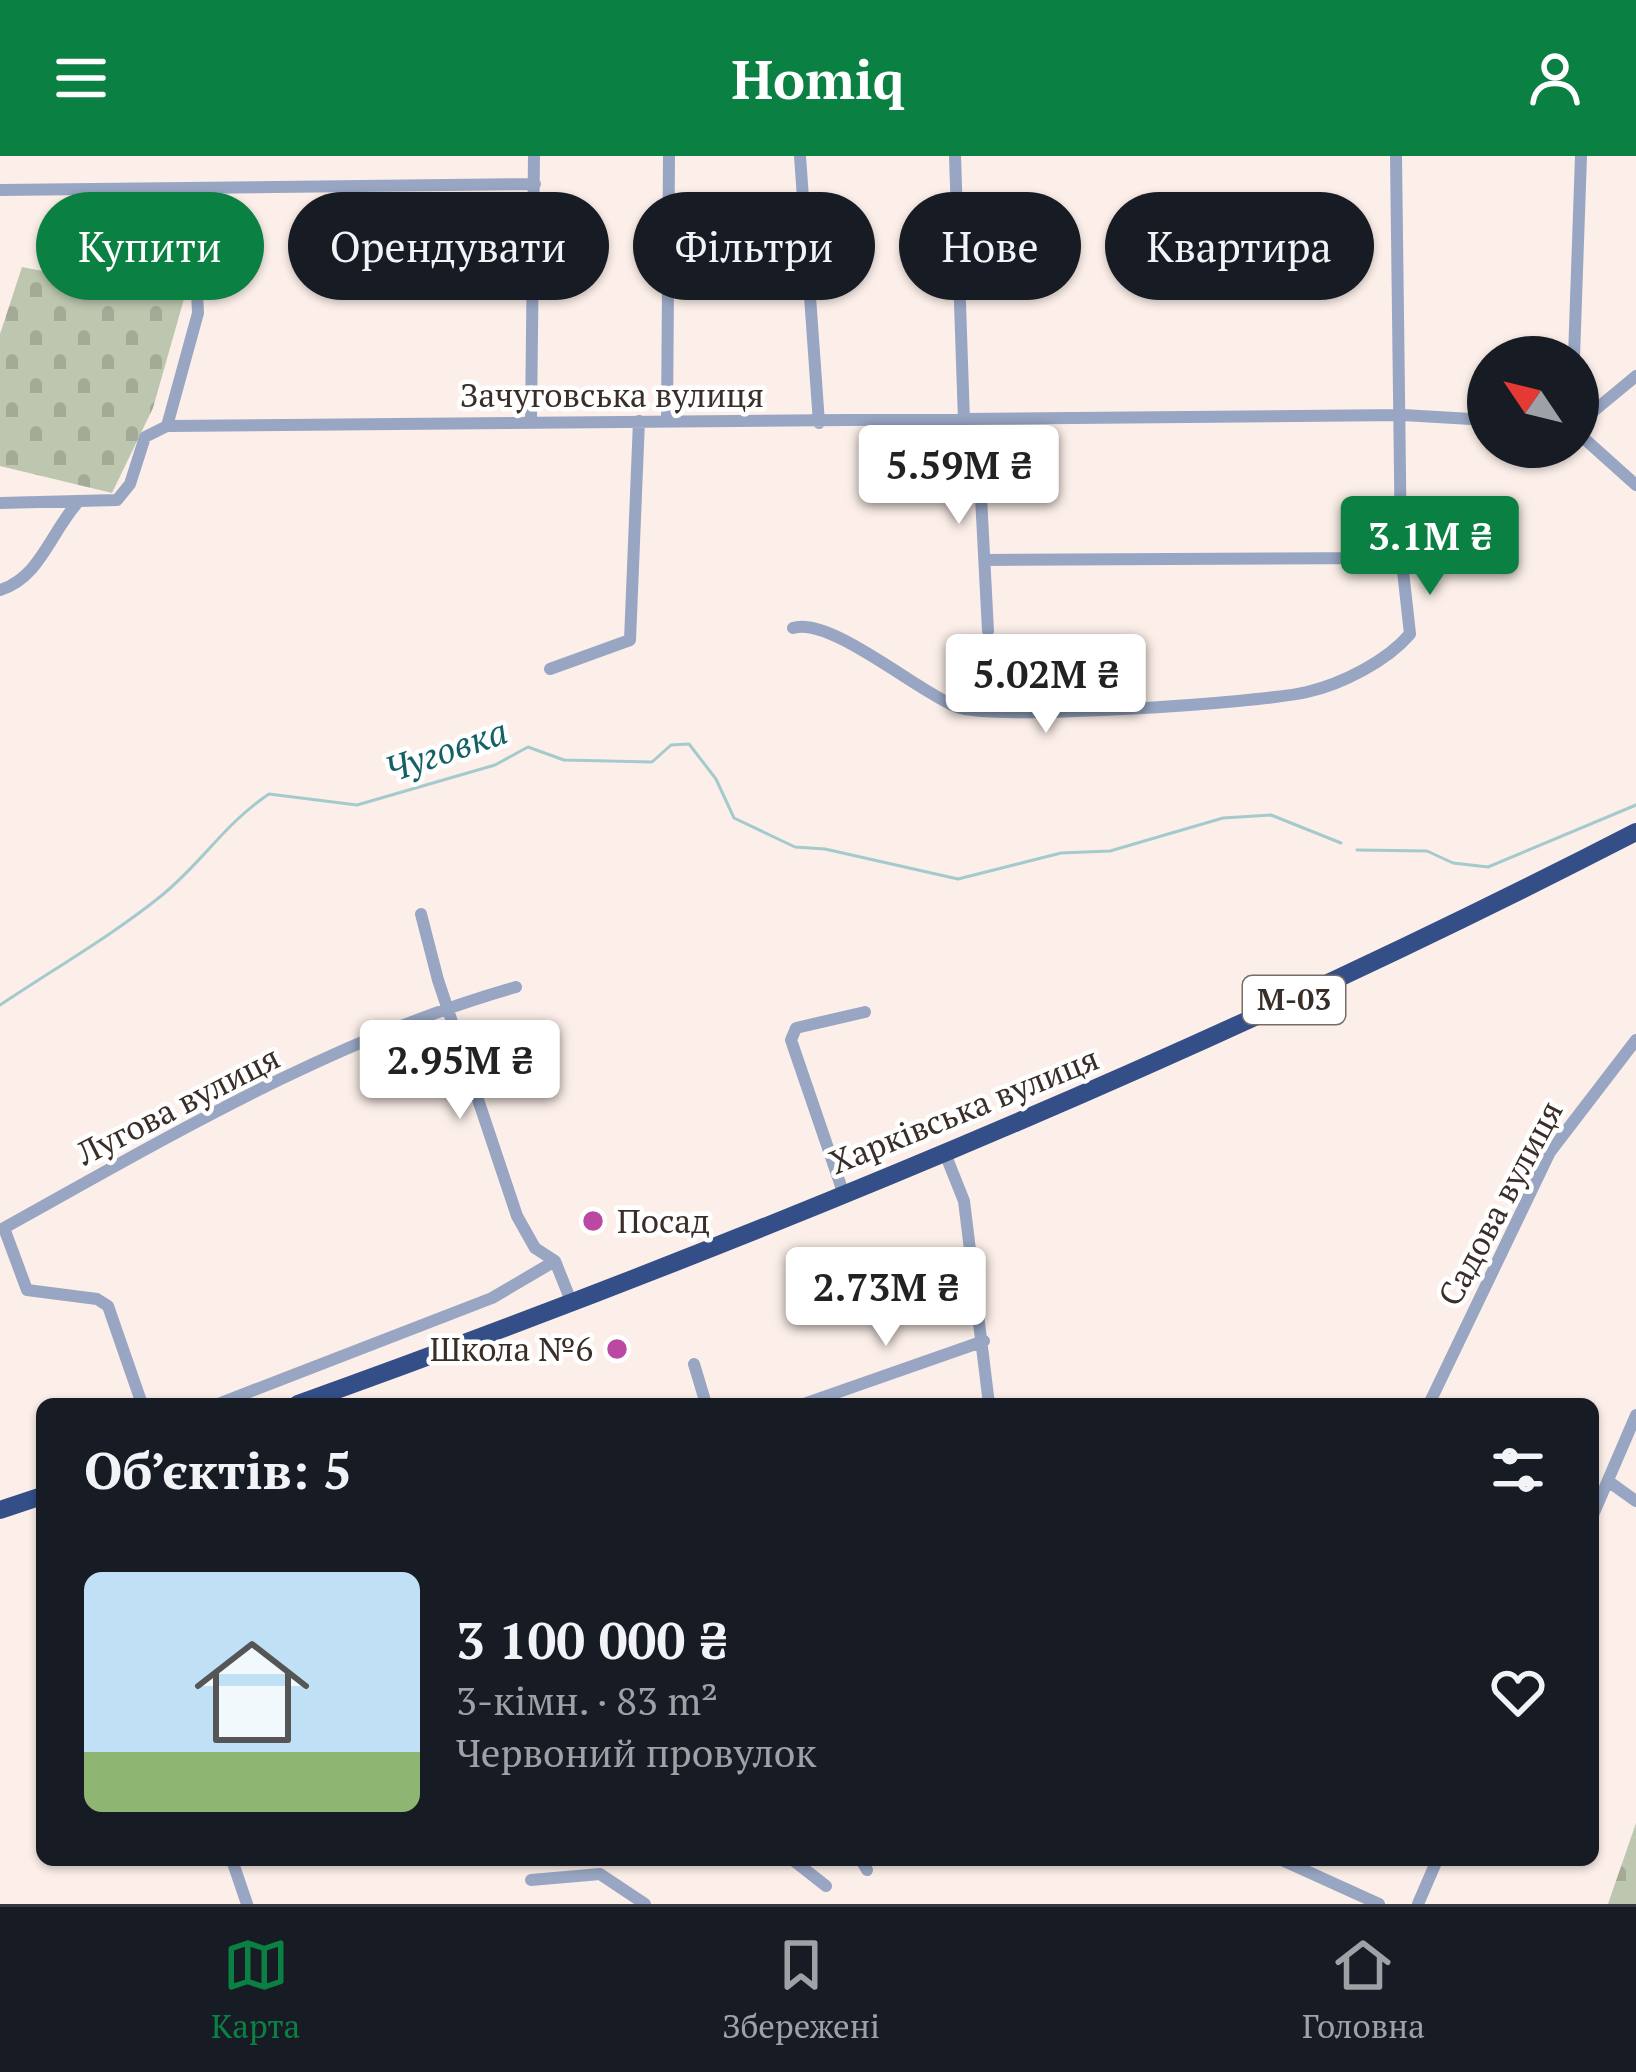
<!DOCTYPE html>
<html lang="uk">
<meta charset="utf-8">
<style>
:root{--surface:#171b24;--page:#242831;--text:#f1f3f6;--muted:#9ea1a6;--line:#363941;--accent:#0b8043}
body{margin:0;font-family:"PT Serif",serif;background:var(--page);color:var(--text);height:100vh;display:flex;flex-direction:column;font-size:45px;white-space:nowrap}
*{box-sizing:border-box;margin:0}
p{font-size:39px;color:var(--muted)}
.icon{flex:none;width:66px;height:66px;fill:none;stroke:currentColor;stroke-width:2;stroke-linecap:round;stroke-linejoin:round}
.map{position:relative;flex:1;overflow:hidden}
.details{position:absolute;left:36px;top:1242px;width:1563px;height:468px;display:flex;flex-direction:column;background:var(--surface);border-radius:18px;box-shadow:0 3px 9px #0004}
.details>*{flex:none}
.guide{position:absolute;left:36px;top:36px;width:1566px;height:108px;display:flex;gap:24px}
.needle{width:78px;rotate:305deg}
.controls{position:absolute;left:1467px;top:180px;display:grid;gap:24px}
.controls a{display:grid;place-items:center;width:132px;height:132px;border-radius:50%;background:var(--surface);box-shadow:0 3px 9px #0004;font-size:60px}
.price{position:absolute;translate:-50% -102px;padding:0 27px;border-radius:12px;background:#fff;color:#222;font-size:39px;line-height:78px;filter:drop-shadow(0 3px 6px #0008)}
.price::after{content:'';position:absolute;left:50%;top:72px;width:36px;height:27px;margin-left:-18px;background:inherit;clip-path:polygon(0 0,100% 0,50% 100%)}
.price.active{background:var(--accent);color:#fff}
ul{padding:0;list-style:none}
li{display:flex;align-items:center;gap:36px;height:300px;padding:0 48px}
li+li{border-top:3px solid var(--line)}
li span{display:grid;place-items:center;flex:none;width:336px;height:240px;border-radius:18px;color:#555}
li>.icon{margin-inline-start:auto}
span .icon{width:144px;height:144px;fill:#fffc;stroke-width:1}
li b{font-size:51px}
h2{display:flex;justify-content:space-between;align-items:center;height:144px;padding:0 48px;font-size:51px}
.pill{padding:0 42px;border-radius:54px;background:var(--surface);box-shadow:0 3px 9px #0004;font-size:42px;line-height:108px}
.pill.active{background:var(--accent);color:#fff}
header{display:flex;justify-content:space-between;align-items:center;height:156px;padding:0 48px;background:var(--accent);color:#fff;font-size:54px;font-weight:700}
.tab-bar{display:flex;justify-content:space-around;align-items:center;height:168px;border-top:3px solid var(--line);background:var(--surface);font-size:33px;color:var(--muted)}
.tab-bar a{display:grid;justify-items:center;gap:6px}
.tab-bar .active{color:var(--accent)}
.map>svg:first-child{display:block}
</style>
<header><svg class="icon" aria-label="menu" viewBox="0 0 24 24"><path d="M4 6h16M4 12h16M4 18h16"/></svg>Homiq<svg class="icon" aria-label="person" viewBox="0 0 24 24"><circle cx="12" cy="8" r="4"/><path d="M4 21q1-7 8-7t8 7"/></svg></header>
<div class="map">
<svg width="1636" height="1748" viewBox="0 0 1636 1748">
<defs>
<pattern id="cemetery-stones" width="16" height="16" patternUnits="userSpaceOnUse" patternTransform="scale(3)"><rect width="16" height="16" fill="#bdc7b0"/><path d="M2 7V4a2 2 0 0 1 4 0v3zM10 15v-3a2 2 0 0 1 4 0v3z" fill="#a3ab97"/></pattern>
</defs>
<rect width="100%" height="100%" fill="#fcefe9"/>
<path fill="url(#cemetery-stones)" d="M22 111 184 143 153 252 112 337 0 310V178Z
M1636 1667V1748H1608Z"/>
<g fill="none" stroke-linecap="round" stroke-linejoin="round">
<path stroke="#a4cacd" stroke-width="3" d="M1357 694 1427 695 1453 707 1488 711 1636 649
M0 849C52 814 113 779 161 740 204 705 223 669 269 638L357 649 495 609 528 591 564 604 652 606 671 589 689 588 716 623 734 662 795 691 825 693 958 723 1061 697 1110 695 1223 662 1271 659 1341 687"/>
<path stroke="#98a6c3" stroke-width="12" d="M800 0 819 267
M955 0 964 265
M0 34 535 28
M1574 201 1581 0
M667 264 669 0
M977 264 988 475
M531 265 534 0
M1578 268 1636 220
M167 270 198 157 192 33
M1578 277 1636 329
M0 347 117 344 130 328 145 281 167 270 1403 259 1488 264
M985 404 1390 402 1401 397
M0 434C41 421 51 375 79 345
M793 472C830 460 918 536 957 551 993 565 1261 547 1307 536 1342 528 1387 505 1410 478L1401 397 1396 0
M550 513 630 484 639 265
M421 758 438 824 517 1060 535 1092 555 1105 571 1145
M944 995 964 1045 989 1248
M843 1036 791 884 796 872 865 856
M694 1208 706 1248
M142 1248 108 1150 97 1143 27 1134 4 1072C168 981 335 882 516 831
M218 1248 492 1142 555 1105
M804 1248 984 1185
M1429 1248 1550 996 1636 884
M1608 1325 1636 1345
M1593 1359 1636 1259
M232 1704 247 1748
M793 1704 826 1730
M861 1704 867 1714
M1282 1704 1379 1748
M531 1724 600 1718 645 1748
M1418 1748 1437 1704"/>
<path stroke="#344e88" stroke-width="18" d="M298 1248C754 1084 1205 898 1636 676
M0 1354 42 1340"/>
</g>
<g fill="#bb49a3" stroke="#fff" stroke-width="4.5">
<circle cx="593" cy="1065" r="12"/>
<circle cx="617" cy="1193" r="12"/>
</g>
<g text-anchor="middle" stroke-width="9" stroke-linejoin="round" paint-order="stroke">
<rect fill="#fff" stroke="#756d68" stroke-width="3" x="1243" y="820" width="102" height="48" rx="9"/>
<g font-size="30" font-weight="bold" fill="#3a2e28">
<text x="1294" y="854">М-03</text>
</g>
<g font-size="33" fill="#3a2e28" stroke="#fff">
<text x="612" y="251">Зачуговська вулиця</text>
<text transform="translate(178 949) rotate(-27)" y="12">Лугова вулиця</text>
<text transform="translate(964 954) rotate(-22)" y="12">Харківська вулиця</text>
<text transform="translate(1500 1047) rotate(-62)" y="12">Садова вулиця</text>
</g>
<g font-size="33" fill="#3a2e28" stroke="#fff" text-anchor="start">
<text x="617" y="1077">Посад</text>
<text x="593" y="1205" text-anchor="end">Школа №6</text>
</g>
<g font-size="36" font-style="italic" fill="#136065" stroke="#fff">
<text transform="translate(446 594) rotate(-19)" y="13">Чуговка</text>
</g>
</g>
</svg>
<div class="controls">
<a><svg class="needle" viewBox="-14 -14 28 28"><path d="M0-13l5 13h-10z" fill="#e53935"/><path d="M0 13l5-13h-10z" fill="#9ea1a6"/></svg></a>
</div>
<b class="price" style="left:959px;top:371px">5.59M ₴</b>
<b class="price active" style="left:1430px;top:442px">3.1M ₴</b>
<b class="price" style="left:1046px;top:580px">5.02M ₴</b>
<b class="price" style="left:460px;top:966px">2.95M ₴</b>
<b class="price" style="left:886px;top:1193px">2.73M ₴</b>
<div class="guide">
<a class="pill active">Купити</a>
<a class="pill">Орендувати</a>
<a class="pill">Фільтри</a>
<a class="pill">Нове</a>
<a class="pill">Квартира</a>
</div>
<section class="details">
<h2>Об’єктів: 5<svg class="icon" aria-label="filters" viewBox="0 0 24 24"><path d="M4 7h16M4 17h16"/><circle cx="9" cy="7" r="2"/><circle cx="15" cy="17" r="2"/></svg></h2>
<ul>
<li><span style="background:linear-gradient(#bfe0f5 75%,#8fb573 0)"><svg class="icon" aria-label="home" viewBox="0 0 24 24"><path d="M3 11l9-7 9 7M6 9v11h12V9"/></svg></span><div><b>3 100 000 ₴</b><p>3-кімн. · 83 m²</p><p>Червоний провулок</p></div><svg class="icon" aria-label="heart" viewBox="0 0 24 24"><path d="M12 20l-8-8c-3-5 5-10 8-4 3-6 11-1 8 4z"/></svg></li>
</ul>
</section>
</div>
<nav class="tab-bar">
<a class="active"><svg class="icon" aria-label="map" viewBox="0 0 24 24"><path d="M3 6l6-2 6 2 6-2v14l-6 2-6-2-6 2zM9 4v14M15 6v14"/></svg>Карта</a>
<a><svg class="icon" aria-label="saved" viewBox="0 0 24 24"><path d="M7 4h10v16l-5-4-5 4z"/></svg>Збережені</a>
<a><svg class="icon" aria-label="home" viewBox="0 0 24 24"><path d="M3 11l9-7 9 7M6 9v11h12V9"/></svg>Головна</a>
</nav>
